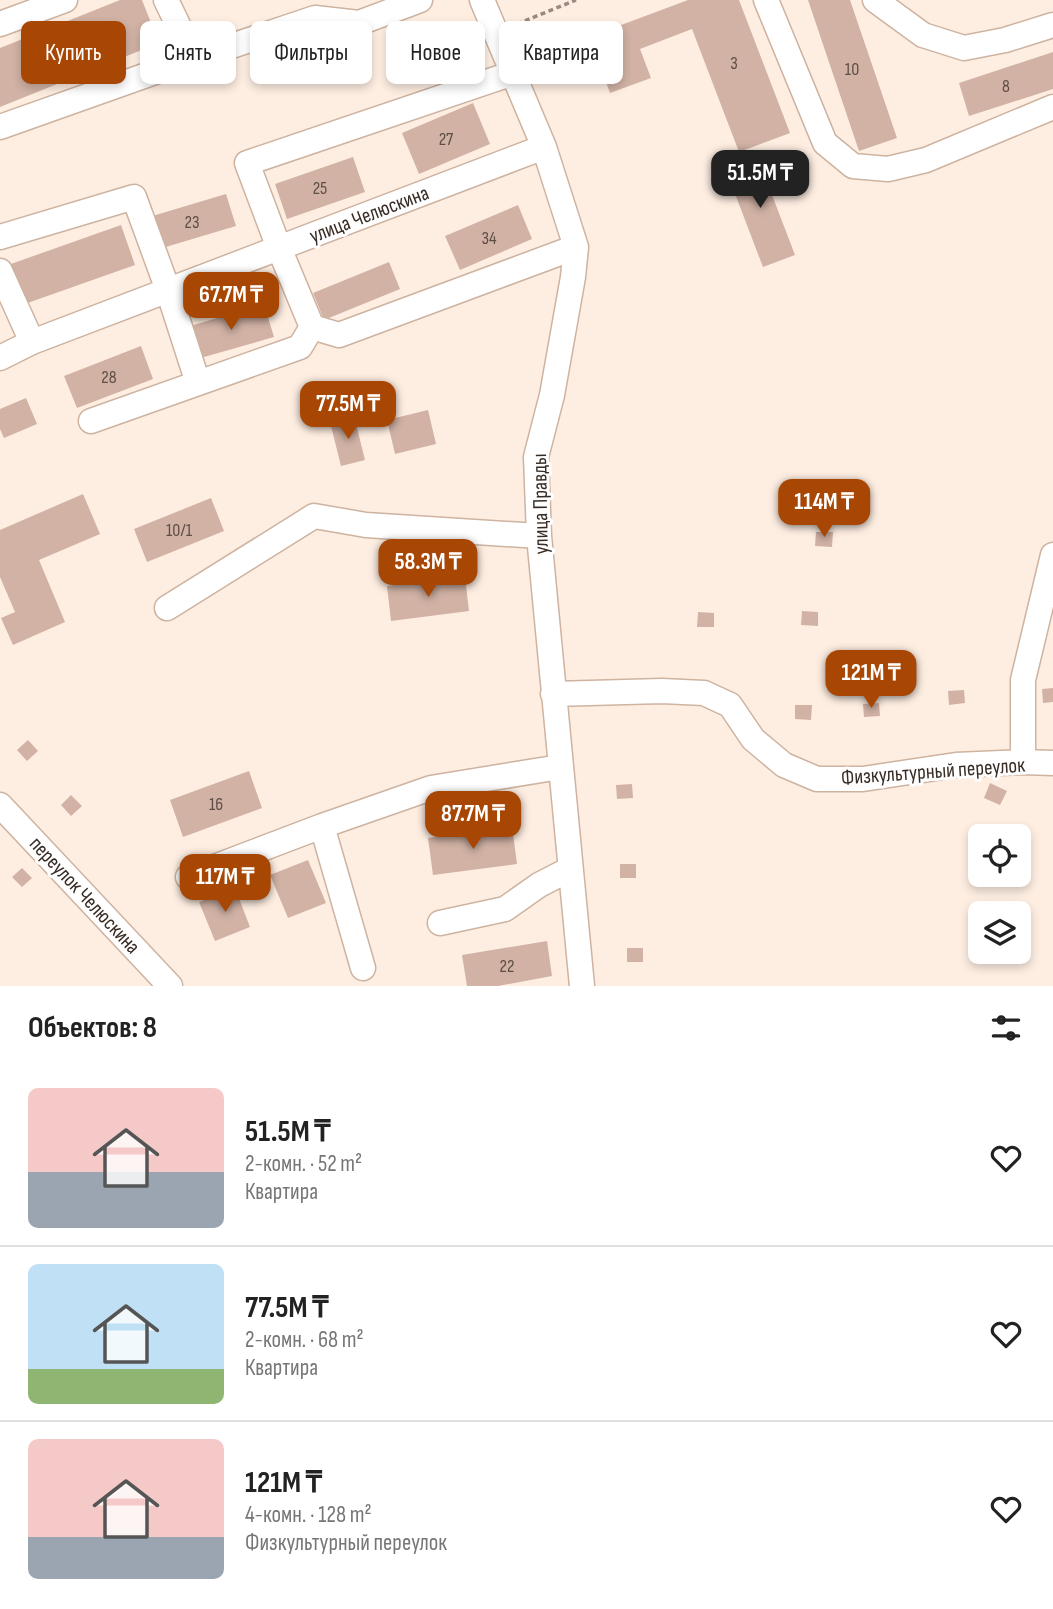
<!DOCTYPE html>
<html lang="ru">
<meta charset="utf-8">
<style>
:root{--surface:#fff;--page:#f6f6f6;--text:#222;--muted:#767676;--line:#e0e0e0;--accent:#a84603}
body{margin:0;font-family:"Sofia Sans Condensed",sans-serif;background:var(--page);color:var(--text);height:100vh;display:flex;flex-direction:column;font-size:26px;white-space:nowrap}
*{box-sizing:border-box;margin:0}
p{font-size:23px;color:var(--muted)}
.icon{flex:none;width:38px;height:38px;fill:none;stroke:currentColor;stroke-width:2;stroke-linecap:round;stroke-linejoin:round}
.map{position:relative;height:986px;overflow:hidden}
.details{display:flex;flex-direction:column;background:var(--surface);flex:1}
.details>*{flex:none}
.guide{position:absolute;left:21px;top:21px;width:700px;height:63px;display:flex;gap:14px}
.tools{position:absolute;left:968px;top:824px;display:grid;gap:14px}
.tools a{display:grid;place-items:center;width:63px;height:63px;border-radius:10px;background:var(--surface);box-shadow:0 4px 10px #0003;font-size:35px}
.price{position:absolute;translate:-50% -60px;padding:0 16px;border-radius:14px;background:var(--accent);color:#fff;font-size:23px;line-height:46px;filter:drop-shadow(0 2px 4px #0008)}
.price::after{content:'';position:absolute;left:50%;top:42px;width:21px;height:16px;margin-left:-10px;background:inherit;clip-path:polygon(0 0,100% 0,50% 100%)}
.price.on{background:#222;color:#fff}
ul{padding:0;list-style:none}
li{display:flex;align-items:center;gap:21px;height:175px;padding:0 28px}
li+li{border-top:2px solid var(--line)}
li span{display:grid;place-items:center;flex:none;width:196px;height:140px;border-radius:10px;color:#555}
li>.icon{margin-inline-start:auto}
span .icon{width:84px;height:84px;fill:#fffc;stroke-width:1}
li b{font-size:30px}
h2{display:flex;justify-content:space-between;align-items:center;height:84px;padding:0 28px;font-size:30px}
.tag{padding:0 24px;border-radius:10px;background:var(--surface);box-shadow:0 4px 10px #0003;font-size:24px;line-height:63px}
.tag.on{background:var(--accent);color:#fff}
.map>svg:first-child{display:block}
</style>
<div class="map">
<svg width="1053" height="986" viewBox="0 0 1053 986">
<rect width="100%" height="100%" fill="#feeee2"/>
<path fill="#d1b2a5" d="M120 0H142L159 43 0 107V48Z
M688 0H739L790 133 739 152 692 29 640 49 651 78 610 93 589 37Z
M808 0H850L897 138 859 151Z
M1053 52V89L969 116 959 83Z
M473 103 490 144 419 174 402 133Z
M756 153 795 255 763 267 724 165Z
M353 157 365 192 287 219 275 184Z
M226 194 236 226 159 249 149 217Z
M518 205 532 239 460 270 445 236Z
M121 225 135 265 22 305 8 265Z
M389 262 400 289 324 320 313 293Z
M264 304 274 337 197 359 187 327Z
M141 346 153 379 77 408 64 376Z
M26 398 37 424 4 438 0 429V409Z
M428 410 436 444 395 454 387 420Z
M354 416 365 460 341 466 330 422Z
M83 494 100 534 39 560 65 622 13 645 1 618 15 612 0 577V530Z
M211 498 224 531 147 562 134 529Z
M816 532H833L832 547 815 546Z
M465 577 469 611 391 621 387 586Z
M802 611 818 612V626L801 625Z
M698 612 714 613V627H697Z
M1053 688V702L1043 703 1042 689Z
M964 690 965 703 949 705 948 691Z
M879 703 880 716 864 717 863 704Z
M795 705H812L811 720 795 719Z
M28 740 38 751 27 761 17 750Z
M249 771 262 808 183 837 170 800Z
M990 783 1007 791 1000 805 984 798Z
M632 784 633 798 617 799 616 785Z
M71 795 82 806 71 816 61 805Z
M512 826 517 864 433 875 428 838Z
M308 860 326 903 288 918 270 875Z
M620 864H636V878H620Z
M22 868 32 878 22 887 12 877Z
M235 888 250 927 215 941 199 902Z
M547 941 552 976 498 986H467L462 955Z
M627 948H643V962H627Z"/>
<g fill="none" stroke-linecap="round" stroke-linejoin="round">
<defs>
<path id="minor" d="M166 0 194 58
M482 0 544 147 576 247 573 277 552 395 536 457 539 536 582 986
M766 0 825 143 853 166 888 169 926 160 1053 107
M875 0 923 35 964 48 1005 40 1053 25
M0 24 65 0
M513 73 247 163 279 248 312 327 339 335 576 247
M0 127 172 66 315 18 359 23 420 0
M0 237 134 197 168 290 198 383
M0 271 32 342
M0 358 32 342 544 147
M91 421 300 347 312 327
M167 608 314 516 366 525 539 536
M553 694 662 691 704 693 730 705 753 739 784 765 817 779H863L956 765 1023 762 1053 763
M1023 762V680L1053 555
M0 805 170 986
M322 826 363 968
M188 877 322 826 431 788 560 767
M440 923 505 909 539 885 570 869"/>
</defs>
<use href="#minor" stroke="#cdb3a0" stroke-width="27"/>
<path stroke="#988b82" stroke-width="3.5" stroke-dasharray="5 3.5" stroke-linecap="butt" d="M517 24 576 0"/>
<use href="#minor" stroke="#fff" stroke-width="24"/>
</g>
<g text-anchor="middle" stroke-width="6" stroke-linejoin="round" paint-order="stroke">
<g font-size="18" fill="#5e4e45">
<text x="734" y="69">3</text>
<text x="852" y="75">10</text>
<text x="1006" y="92">8</text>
<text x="446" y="145">27</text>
<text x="320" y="194">25</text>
<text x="192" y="228">23</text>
<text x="489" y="244">34</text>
<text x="109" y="383">28</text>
<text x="179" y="536">10/1</text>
<text x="216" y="810">16</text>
<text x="507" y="972">22</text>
</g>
<g font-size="21" fill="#372c25" stroke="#fefefe">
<text transform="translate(369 214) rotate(-21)" y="7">улица Челюскина</text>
<text transform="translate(540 504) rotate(-91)" y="7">улица Правды</text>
<text transform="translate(933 771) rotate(-4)" y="7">Физкультурный переулок</text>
<text transform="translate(85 895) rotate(47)" y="7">переулок Челюскина</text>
</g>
</g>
</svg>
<div class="tools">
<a><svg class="icon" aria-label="locate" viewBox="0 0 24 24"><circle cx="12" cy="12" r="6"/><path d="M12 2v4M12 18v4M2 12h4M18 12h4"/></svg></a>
<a><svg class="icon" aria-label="layers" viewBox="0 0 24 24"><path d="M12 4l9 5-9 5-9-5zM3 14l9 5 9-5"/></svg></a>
</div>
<b class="price on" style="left:760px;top:210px">51.5M ₸</b>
<b class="price" style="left:231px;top:332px">67.7M ₸</b>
<b class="price" style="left:348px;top:441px">77.5M ₸</b>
<b class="price" style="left:824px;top:539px">114M ₸</b>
<b class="price" style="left:428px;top:599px">58.3M ₸</b>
<b class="price" style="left:871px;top:710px">121M ₸</b>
<b class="price" style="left:473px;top:851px">87.7M ₸</b>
<b class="price" style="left:225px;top:914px">117M ₸</b>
<div class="guide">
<a class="tag on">Купить</a>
<a class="tag">Снять</a>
<a class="tag">Фильтры</a>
<a class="tag">Новое</a>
<a class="tag">Квартира</a>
</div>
</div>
<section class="details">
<h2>Объектов: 8<svg class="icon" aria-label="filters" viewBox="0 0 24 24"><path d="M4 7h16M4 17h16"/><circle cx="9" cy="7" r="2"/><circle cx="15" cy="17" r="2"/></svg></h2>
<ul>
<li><span style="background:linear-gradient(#f6c9c9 60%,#9aa5b1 0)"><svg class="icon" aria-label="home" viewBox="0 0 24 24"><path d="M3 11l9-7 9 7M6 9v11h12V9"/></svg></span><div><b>51.5M ₸</b><p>2-комн. · 52 m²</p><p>Квартира</p></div><svg class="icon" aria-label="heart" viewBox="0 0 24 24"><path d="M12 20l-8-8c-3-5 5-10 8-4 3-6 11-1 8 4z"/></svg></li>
<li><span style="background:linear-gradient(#bfe0f5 75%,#8fb573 0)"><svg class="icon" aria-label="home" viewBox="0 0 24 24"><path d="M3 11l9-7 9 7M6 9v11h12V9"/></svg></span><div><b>77.5M ₸</b><p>2-комн. · 68 m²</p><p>Квартира</p></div><svg class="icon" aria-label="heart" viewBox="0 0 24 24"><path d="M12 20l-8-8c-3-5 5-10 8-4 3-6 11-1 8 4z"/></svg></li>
<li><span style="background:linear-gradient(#f6c9c9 70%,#9aa5b1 0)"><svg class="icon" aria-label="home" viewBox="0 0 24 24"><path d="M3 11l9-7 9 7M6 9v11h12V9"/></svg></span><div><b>121M ₸</b><p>4-комн. · 128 m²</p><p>Физкультурный переулок</p></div><svg class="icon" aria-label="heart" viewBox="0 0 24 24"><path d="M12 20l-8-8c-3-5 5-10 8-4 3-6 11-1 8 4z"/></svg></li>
</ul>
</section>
